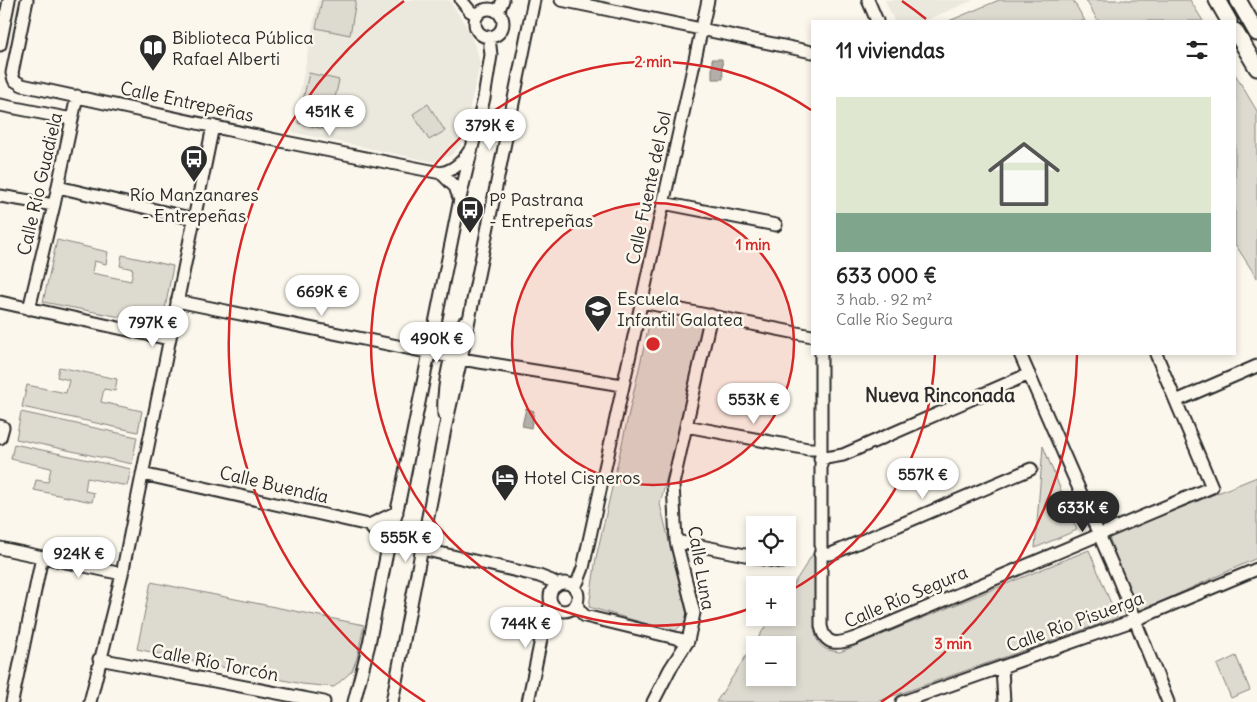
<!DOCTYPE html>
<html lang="es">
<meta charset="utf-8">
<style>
:root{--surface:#fff;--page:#f6f6f6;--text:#222;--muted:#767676;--accent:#2b2b2b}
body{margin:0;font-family:Delius,sans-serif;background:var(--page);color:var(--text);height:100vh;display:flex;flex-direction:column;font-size:19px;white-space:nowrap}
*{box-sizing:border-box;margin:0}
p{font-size:16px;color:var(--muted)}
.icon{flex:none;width:28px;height:28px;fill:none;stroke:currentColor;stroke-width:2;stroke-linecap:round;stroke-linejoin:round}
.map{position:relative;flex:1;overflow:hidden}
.drawer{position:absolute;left:811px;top:20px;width:425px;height:335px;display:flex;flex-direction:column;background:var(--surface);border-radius:0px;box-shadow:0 2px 8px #0003}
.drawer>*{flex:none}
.buttons{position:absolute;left:746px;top:516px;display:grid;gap:10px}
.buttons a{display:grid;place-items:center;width:50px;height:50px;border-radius:0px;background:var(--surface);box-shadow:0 2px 8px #0003;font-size:25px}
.price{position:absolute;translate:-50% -42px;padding:0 11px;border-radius:18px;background:#fff;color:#222;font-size:16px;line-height:32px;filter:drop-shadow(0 1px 2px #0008)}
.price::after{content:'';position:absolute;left:50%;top:30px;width:15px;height:11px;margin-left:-8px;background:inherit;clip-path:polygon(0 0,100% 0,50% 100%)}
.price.current{background:var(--accent);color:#fff}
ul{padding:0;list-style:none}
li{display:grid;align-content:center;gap:10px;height:265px;padding:0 25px}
li span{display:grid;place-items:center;height:155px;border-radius:0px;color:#555}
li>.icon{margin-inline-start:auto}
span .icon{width:90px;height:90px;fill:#fffc;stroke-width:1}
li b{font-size:21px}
h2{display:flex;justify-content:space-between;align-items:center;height:60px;padding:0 25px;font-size:21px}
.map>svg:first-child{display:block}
</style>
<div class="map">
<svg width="1257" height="702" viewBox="0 0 1257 702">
<rect width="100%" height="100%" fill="#fbf7ec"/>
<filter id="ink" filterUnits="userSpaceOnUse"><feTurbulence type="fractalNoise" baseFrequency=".02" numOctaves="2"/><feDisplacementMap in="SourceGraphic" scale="10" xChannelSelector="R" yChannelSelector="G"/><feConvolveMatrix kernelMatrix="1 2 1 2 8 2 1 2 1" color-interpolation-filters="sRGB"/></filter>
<g filter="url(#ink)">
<path fill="#ebe8de" d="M318 0H449L464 22 477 50 480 64 461 145 451 155 434 162 292 132Z
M885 0H974L924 21H894Z"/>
<path fill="#dddad0" stroke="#84827e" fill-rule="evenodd" d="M322 0H356L350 35 316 28Z
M999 0H1073L1085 21H949Z
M1086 0H1190L1203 21H1098Z
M309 73 339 80 328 130 298 123Z
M1235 74 1257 111V278L1235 244Z
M428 104 445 131 429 140 413 114Z
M57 240 108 252 106 264 94 261 92 273 131 281 133 269 120 266 122 255 173 266 162 325 43 302Z
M651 316 706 324 660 504 688 619 674 632 589 607 596 558Z
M59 367 117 379 115 391 104 389 101 402 142 411 138 432 22 407 27 385 66 393 69 380 57 377Z
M21 412 137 437 132 464 16 439Z
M14 444 131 469 127 486 87 478 85 491 94 493 92 502 34 490 36 480 48 482 51 468 11 459Z
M1043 446 1077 530 1035 548Z
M1257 477V558L1136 613 1109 537Z
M1089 550 1117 618 876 702H716L771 618H788V593L814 552 816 637C821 650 827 650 840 652ZM755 645H788V678H755Z
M151 582 364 625 357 658 352 671 334 687 302 684 137 649Z
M1236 656 1250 690 1231 698 1217 665Z"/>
<path fill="#b1afa7" stroke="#7b7a75" d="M712 59H722L723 79H712Z
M526 408 534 411 531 428 522 426Z"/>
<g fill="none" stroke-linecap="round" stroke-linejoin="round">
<defs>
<path id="minor" d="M27 0 12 73 14 80 22 85 285 142 441 173C455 170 463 161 470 150
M461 0 470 11 477 15
M561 0 812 52
M868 0 877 21
M475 23a14 14 0 1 1 28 0a14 14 0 1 1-28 0Z
M498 12 503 0
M0 45 9 0
M0 105 72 119
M441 173 455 187 460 200
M58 187 194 219
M0 196 54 205
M663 203 776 225
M177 301 461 359 622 385
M0 302 169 339
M642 302 812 336
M29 309 54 205 77 96
M821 354V626C825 647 839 644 855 638L1212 487 1156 354
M1020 354 1118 578 1168 702
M1176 401 1257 366
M444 415C442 386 451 348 464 322
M0 426 3 427 0 438
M686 426 808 449H820
M820 459 843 455 1029 374
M142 474 369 525 397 512
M369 525 388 547
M676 541 755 557
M0 548 122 574
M422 549 539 576 552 581 556 586
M820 554H831L1031 469
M758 558 782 562
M550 597a14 14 0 1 1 28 0a14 14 0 1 1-28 0Z
M573 586 578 581 583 568 708 0
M577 603 579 610 585 616 688 641
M99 659 324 702
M1002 668 1004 702
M12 702 42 557
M90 702 122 574 213 126
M354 702 369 644 386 557 400 497 461 194 484 98 491 55 489 37
M392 702 445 429 461 359 534 0
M528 702 544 625 551 603
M653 702 670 669 688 641 694 613 676 541 673 484 711 315
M902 702 1135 620 1257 569"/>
<path id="major" d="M1217 0 1229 21
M1238 0 1257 33
M1235 31 1257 68"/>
</defs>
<use href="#minor" stroke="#2b2b2b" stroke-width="15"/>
<use href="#major" stroke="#2b2b2b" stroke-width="19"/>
<use href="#minor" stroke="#fbf7ec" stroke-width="11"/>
<use href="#major" stroke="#fbf7ec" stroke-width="15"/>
</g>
</g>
<circle cx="653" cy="344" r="141" fill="#d62828" fill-opacity=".12"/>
<g fill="none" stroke="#d62828" stroke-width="2.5">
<circle cx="653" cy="344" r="141"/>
<path d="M935 354A282 282 0 0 1 788 592M754 607A282 282 0 1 1 811 110"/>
<path d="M1077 355A424 424 0 0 1 881 702M425 702A424 424 0 0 1 404 1M902 1A424 424 0 0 1 926 19"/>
</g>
<defs>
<symbol id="library-pin" viewBox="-11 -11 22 30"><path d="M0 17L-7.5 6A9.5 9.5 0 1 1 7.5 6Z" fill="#2b2b2b" stroke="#fbf7ec"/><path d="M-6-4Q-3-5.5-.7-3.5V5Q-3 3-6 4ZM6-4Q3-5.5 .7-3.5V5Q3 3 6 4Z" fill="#fff"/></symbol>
<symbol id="bus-pin" viewBox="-11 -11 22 30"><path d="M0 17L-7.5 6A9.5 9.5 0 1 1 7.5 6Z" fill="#2b2b2b" stroke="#fbf7ec"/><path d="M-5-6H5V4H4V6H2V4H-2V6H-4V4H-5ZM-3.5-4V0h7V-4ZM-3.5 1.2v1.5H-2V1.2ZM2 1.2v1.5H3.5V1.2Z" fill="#fff"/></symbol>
<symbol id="school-pin" viewBox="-11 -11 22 30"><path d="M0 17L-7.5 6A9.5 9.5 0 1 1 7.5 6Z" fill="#2b2b2b" stroke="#fbf7ec"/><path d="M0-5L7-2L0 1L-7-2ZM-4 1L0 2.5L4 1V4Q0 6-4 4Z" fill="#fff"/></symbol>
<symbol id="hotel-pin" viewBox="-11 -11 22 30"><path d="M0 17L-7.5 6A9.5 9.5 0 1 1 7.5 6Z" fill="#2b2b2b" stroke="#fbf7ec"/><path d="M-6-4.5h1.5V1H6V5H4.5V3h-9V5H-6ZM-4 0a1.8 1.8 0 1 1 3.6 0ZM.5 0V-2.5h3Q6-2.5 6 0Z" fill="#fff"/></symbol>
</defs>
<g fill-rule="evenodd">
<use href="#library-pin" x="137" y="32" width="32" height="43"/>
<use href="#bus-pin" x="178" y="143" width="32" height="43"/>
<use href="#bus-pin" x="454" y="194" width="32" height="43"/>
<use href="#school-pin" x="582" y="293" width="32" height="43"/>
<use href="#hotel-pin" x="489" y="462" width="32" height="43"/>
</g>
<g text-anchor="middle" stroke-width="5" stroke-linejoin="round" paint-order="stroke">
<g font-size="18" fill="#2b2b2b" stroke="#fbf7ec" text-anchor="start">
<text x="172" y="44">Biblioteca Pública<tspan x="172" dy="21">Rafael Alberti</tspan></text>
<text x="194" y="201" text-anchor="middle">Río Manzanares<tspan x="194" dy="21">- Entrepeñas</tspan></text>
<text x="489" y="206">Pº Pastrana<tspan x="489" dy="21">- Entrepeñas</tspan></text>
<text x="617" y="305">Escuela<tspan x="617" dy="21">Infantil Galatea</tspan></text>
<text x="524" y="484">Hotel Cisneros</text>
</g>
<g font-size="18" fill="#2b2b2b" stroke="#fbf7ec">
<text transform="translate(187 102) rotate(12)" y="6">Calle Entrepeñas</text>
<text transform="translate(40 184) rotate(-77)" y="6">Calle Río Guadiela</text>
<text transform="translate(649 188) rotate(-78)" y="6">Calle Fuente del Sol</text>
<text transform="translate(274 485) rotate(13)" y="6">Calle Buendía</text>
<text transform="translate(701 568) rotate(80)" y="6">Calle Luna</text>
<text transform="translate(906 597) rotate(-23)" y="6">Calle Río Segura</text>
<text transform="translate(1075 622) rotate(-20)" y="6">Calle Río Pisuerga</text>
<text transform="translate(215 663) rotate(11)" y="6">Calle Río Torcón</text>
</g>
<g font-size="19" font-weight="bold" fill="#2b2b2b" stroke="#fbf7ec">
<text x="940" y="402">Nueva Rinconada</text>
</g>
</g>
<circle cx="653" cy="344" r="8" fill="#d62828" stroke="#fbf7ec" stroke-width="2.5"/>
<g font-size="15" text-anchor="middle" font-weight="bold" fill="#d62828" stroke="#fbf7ec" stroke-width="5" stroke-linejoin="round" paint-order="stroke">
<text x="653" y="67">2 min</text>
<text x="753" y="250">1 min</text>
<text x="953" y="649">3 min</text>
</g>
</svg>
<div class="buttons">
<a><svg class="icon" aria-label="locate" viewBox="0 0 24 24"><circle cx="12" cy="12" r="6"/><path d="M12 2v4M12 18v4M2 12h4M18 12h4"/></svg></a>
<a>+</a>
<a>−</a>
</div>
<b class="price" style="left:330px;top:137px">451K €</b>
<b class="price" style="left:490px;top:151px">379K €</b>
<b class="price" style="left:322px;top:317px">669K €</b>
<b class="price" style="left:153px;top:348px">797K €</b>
<b class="price" style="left:437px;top:364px">490K €</b>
<b class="price" style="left:754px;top:425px">553K €</b>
<b class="price" style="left:923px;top:500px">557K €</b>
<b class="price current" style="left:1083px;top:533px">633K €</b>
<b class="price" style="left:406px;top:563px">555K €</b>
<b class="price" style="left:79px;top:579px">924K €</b>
<b class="price" style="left:526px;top:649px">744K €</b>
<section class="drawer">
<h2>11 viviendas<svg class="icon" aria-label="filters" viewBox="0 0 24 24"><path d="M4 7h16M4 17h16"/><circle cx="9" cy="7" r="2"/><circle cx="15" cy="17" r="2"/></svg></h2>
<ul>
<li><span style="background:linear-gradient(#dfe7d0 75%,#7fa58c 0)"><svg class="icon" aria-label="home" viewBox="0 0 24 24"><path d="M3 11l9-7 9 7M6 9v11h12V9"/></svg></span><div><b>633 000 €</b><p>3 hab. · 92 m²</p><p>Calle Río Segura</p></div></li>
</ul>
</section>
</div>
